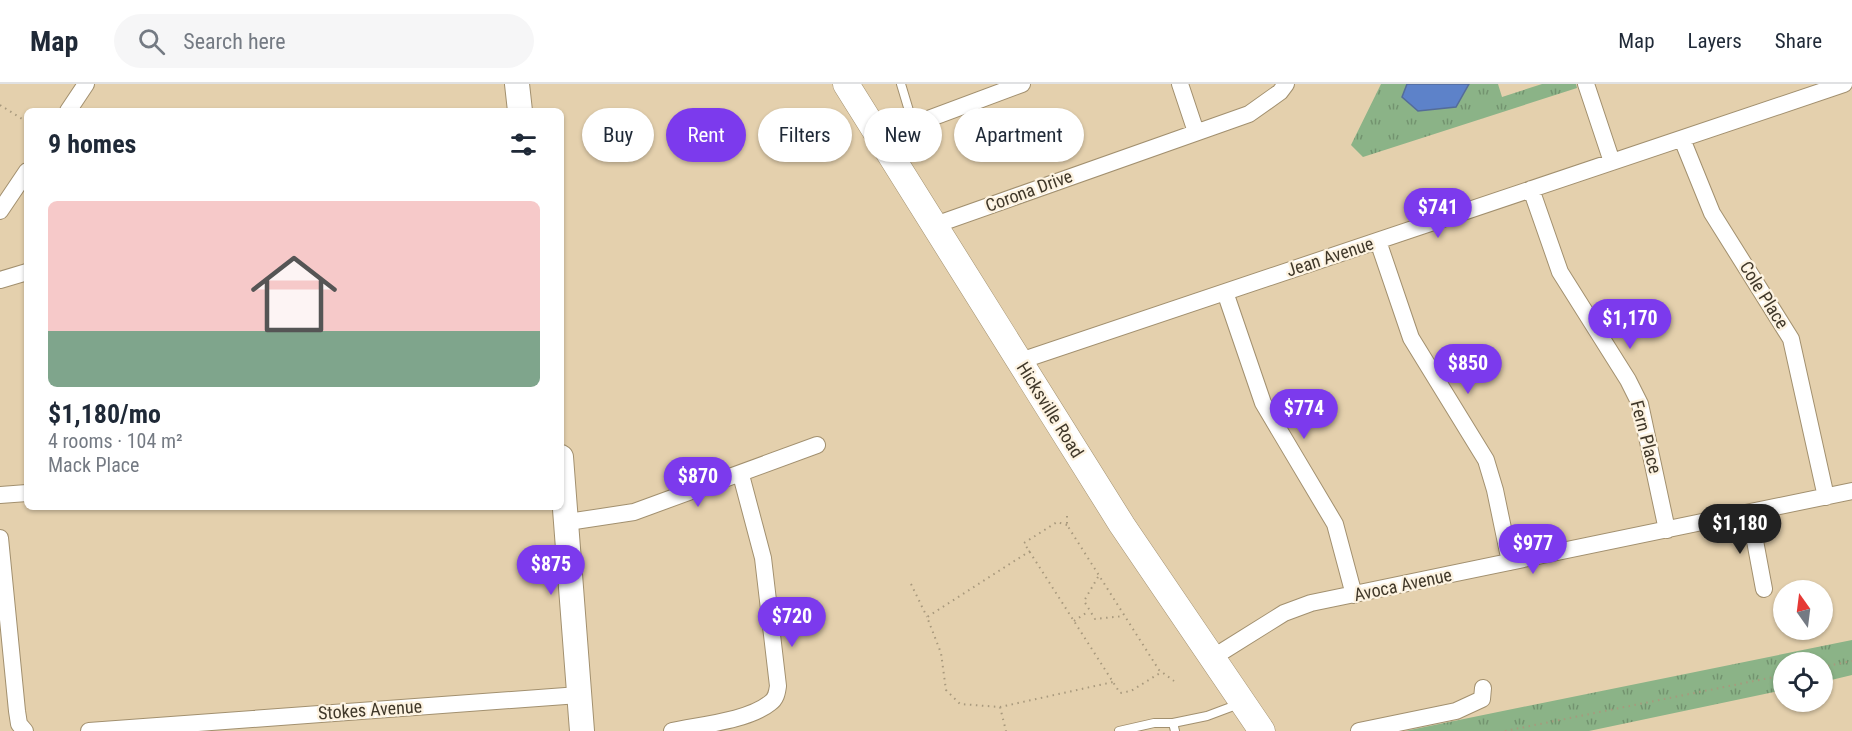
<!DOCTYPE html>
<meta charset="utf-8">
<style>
:root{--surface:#fff;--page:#f6f6f7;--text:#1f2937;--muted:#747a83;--line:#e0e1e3;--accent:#7c3aed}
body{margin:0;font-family:"Roboto Condensed",sans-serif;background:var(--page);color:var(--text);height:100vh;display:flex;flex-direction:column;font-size:22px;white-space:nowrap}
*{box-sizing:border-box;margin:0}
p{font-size:20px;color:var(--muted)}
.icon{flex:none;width:33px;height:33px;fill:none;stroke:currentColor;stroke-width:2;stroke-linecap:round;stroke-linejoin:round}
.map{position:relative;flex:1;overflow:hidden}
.side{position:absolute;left:24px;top:24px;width:540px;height:402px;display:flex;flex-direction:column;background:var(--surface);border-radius:9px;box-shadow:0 2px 4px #0004}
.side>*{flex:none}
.guide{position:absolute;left:582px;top:24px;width:570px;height:54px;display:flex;gap:12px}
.needle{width:39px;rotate:346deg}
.tools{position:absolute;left:1773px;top:496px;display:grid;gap:12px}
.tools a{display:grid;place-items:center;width:60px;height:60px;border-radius:50%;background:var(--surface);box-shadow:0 2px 4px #0004;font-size:30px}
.price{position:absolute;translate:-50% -51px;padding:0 14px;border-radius:21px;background:var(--accent);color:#fff;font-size:20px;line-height:39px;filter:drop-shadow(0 2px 3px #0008)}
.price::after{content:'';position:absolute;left:50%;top:36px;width:18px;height:14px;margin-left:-9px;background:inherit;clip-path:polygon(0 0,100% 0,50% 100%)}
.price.active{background:#222;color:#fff}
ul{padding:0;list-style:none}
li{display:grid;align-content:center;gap:12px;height:318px;padding:0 24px}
li span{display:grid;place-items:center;height:186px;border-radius:9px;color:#555}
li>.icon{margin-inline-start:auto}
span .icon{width:108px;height:108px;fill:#fffc;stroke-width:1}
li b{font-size:26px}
h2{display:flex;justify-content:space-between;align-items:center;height:72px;padding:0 24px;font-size:26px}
.chip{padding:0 21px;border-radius:27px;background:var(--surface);box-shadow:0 2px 4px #0004;font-size:21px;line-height:54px}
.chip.active{background:var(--accent);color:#fff}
header{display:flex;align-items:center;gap:36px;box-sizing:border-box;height:84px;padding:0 30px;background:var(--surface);border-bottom:2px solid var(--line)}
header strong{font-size:28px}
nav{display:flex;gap:33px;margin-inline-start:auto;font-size:21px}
.search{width:420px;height:54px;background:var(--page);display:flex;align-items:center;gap:15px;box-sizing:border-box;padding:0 21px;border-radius:33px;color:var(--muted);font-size:22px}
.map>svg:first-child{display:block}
</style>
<header>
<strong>Map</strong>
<div class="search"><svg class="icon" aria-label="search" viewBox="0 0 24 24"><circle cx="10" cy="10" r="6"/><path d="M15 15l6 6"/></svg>Search here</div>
<nav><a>Map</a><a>Layers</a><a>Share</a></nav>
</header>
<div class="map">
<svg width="1852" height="647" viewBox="0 0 1852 647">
<defs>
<pattern id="grass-tufts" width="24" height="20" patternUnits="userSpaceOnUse" patternTransform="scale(1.5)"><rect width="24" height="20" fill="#8bb387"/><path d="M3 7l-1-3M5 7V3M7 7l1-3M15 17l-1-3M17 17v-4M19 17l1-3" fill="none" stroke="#73936f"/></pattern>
</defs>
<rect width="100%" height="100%" fill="#e4d0ad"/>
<path fill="url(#grass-tufts)" d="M1381 0H1407L1402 13 1456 23 1469 0H1498L1502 13 1542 0H1576L1577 4 1363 73 1351 61Z
M1852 556V591L1823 598 1822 579H1784L1783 606 1589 647H1405Z"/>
<path fill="#5d82c9" stroke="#546c99" stroke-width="1.5" d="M1407 0H1469L1456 23 1418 27 1402 13Z"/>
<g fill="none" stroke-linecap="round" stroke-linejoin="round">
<defs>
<path id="service" d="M901 0 913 40
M1119 647 1154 639H1173
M1175 647 1173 639 1207 632 1239 620"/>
<path id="minor" d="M1180 0 1196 48
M1586 0 1612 78
M68 27 86 0
M880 53 1022 0
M1682 55 1712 129 1791 255 1826 413
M1531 105 1560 188 1628 296 1640 320 1667 446
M0 127 27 87
M935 141 1249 30 1280 8 1286 0
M1378 157 1411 254 1486 376 1495 406 1510 478
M0 196 27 188
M1225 208 1263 319 1335 440 1354 511
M1020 277 1844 0
M0 411 27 409
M1750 430 1764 505
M568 438 634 428 817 361
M0 454 17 627 19 640 25 647
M1212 574 1284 529 1311 519 1852 407
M89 647 579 611
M672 647C699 641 748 637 770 619 776 615 777 609 778 602L763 474 741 391
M1359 647 1456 627 1482 615 1483 604"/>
<path id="secondary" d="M517 0 520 27
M561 373 582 647"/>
<path id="primary" d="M846 0 1122 441 1262 647"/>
</defs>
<use href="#service" stroke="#a2906f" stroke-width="10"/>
<use href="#minor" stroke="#a2906f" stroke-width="18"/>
<use href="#secondary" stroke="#a2906f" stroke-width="26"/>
<use href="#primary" stroke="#a2906f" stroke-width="27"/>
<path stroke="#a8997d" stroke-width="2" stroke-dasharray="1.5 4.5" stroke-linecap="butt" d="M0 21 27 38
M1067 432V441L1159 586 1174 597
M1067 441 1057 438 1024 459 1120 609 1131 607 1160 589
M1030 467 927 533 941 569 946 606 960 620 1000 623 1113 598
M1098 493 1084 517 1095 535 1124 532
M911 500 927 533
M1074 537 1089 527
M1822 583 1852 577
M1000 623 1006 647
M1505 647 1784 591"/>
<use href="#service" stroke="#fff" stroke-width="8"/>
<use href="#minor" stroke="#fff" stroke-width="16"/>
<use href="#secondary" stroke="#fff" stroke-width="24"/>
<use href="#primary" stroke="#fff" stroke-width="26"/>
</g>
<g text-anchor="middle" stroke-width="4.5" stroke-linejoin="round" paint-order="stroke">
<g font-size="18" fill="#40382a" stroke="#fdf3e1">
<text transform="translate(1029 107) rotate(-20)" y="6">Corona Drive</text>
<text transform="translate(1330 173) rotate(-18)" y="6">Jean Avenue</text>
<text transform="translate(1764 211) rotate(58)" y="6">Cole Place</text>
<text transform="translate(1050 326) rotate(58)" y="6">Hicksville Road</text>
<text transform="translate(1646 353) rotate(75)" y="6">Fern Place</text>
<text transform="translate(1403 501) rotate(-12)" y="6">Avoca Avenue</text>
<text transform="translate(370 626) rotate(-4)" y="6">Stokes Avenue</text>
</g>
</g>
</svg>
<div class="tools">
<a><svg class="needle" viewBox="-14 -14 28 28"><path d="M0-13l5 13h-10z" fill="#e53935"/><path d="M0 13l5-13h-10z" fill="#747a83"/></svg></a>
<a><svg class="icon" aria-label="locate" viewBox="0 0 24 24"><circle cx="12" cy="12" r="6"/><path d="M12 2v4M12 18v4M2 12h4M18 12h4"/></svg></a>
</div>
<b class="price" style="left:1438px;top:155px">$741</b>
<b class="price" style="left:1630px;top:266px">$1,170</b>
<b class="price" style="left:1468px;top:311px">$850</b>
<b class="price" style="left:1304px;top:356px">$774</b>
<b class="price" style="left:698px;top:424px">$870</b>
<b class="price active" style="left:1740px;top:471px">$1,180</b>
<b class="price" style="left:1533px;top:491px">$977</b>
<b class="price" style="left:551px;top:512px">$875</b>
<b class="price" style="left:792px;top:564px">$720</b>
<div class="guide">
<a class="chip">Buy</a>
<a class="chip active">Rent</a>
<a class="chip">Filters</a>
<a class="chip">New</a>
<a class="chip">Apartment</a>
</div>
<section class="side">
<h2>9 homes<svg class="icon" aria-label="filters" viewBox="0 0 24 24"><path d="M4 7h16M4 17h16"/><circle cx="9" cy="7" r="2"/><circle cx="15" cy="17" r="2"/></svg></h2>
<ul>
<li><span style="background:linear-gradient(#f6c9c9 70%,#7fa58c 0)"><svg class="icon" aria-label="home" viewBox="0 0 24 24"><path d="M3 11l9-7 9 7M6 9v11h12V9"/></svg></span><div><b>$1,180/mo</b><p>4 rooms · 104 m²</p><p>Mack Place</p></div></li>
</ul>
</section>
</div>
